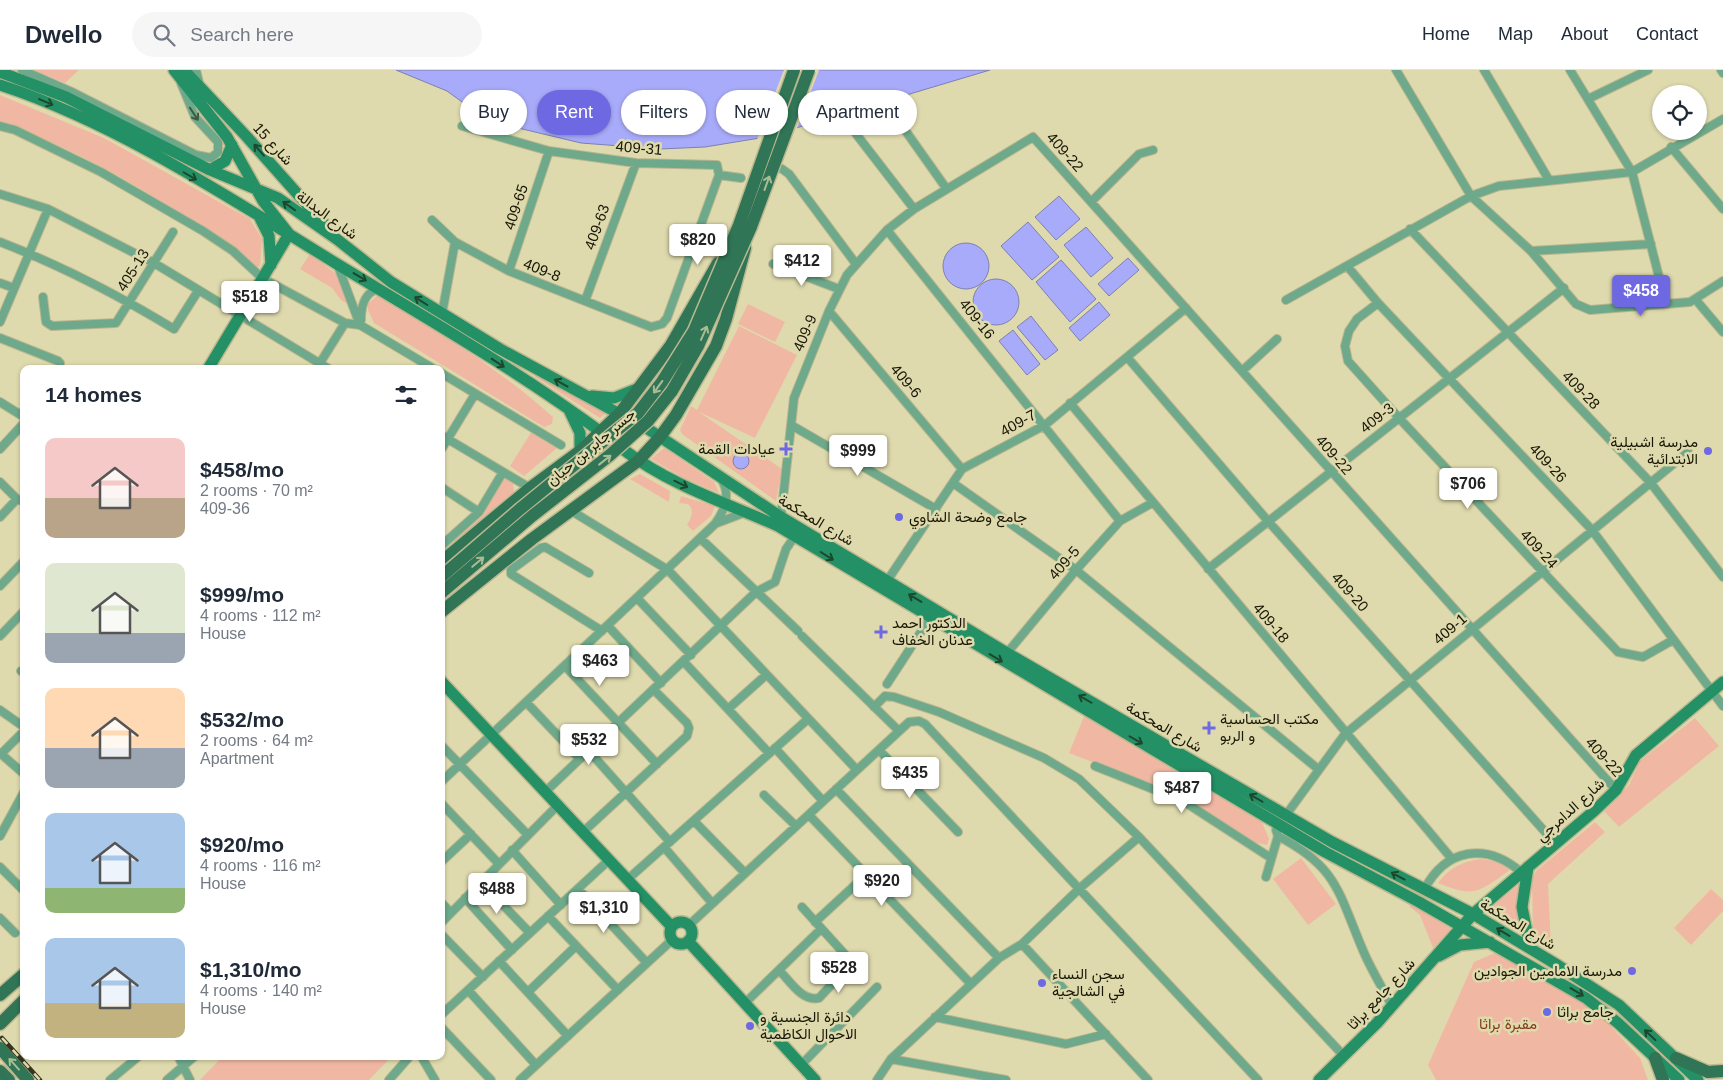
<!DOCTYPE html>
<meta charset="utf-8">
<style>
:root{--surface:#fff;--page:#f6f6f7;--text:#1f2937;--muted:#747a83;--line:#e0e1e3;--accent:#6e68e2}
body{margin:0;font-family:Helvetica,Vazirmatn,sans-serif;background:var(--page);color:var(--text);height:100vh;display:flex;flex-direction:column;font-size:19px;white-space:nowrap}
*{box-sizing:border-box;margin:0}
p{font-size:16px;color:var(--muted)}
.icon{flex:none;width:28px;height:28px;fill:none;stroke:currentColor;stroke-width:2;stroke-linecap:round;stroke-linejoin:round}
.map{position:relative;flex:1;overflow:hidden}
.sheet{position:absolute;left:20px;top:295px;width:425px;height:695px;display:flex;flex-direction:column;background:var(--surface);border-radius:10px;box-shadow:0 1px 4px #0004}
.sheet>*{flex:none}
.guide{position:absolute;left:460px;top:20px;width:475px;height:45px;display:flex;gap:10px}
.buttons{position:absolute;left:1652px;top:15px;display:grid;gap:10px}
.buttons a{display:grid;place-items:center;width:55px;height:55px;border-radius:50%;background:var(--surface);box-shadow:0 1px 4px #0004;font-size:25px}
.price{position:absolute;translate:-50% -42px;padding:0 11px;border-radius:5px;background:#fff;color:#222;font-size:16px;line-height:32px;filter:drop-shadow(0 1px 2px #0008)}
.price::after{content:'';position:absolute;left:50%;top:30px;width:15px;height:11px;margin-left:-8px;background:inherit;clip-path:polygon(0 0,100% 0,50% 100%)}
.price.active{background:var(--accent);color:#fff}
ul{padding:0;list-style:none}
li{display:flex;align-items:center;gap:15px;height:125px;padding:0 25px}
li span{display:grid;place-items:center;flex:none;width:140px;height:100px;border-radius:10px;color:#555}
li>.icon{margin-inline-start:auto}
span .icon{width:60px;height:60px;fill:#fffc;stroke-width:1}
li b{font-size:21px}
h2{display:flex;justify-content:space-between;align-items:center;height:60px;padding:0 25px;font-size:21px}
.chip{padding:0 18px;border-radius:22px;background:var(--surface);box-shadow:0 1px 4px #0004;font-size:18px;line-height:45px}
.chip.active{background:var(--accent);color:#fff}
header{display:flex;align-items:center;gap:30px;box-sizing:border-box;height:70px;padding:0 25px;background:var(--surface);border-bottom:1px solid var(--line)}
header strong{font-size:24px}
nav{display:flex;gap:28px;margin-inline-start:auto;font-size:18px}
.search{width:350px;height:45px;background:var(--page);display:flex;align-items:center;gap:12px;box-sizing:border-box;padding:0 18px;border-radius:28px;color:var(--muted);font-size:19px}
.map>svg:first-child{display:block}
</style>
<header>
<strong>Dwello</strong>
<div class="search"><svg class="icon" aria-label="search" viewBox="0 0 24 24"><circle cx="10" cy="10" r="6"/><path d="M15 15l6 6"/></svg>Search here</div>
<nav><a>Home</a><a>Map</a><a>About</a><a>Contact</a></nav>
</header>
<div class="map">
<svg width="1723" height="1010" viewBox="0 0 1723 1010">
<rect width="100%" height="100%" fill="#dfdaad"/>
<path fill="#f0b8a3" d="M34 0H79L65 13Z
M0 25 104 68 250 149 262 169 260 196 256 197C177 139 93 84 0 52Z
M310 184 339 206 349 235 341 230 332 218 300 199Z
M378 225C441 263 498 298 553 347L552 354 544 357 374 253 368 240V234Z
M748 234 785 252 775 272 738 254Z
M739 256 797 285 755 368 699 342 782 399 776 431 682 364 680 360 691 336 697 340Z
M535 304 606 343 600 348 535 307Z
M532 361 557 378 524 406 510 396Z
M664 378 714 412 719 423 684 408 651 389Z
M640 404 670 421 669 432 630 409Z
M504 407 513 412 514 422 455 471 453 468Z
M681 426 715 436 711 446 693 461 687 455C691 448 695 440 688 434L679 433Z
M1085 644 1256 744 1262 752 1269 769 1267 775 1253 772 1173 723 1069 683Z
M1695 648 1719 676 1619 757 1604 741 1629 715 1640 691Z
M1595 752 1605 762 1548 814 1551 876 1533 866 1532 810 1536 801Z
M1301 788 1336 834 1308 855 1273 809Z
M1481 789 1500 792 1510 800C1479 822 1475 828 1438 813 1449 798 1463 791 1481 789Z
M1520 814 1517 829 1518 861 1485 842Z
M1711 819 1723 830V841L1691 875 1674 858Z
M1409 833 1450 858 1449 862 1433 878 1420 845 1410 837Z
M1497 882 1595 939 1640 988 1648 1010H1436L1428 995 1474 892Z
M223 986H392L369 1010H200Z"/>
<path fill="#a8abf9" stroke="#7d7fb0" d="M396 0H990L766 67 705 77 660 79 581 73 514 57 480 45 447 21Z
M1059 126 1080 149 1056 170 1035 147Z
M1028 152 1059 187 1032 210 1001 176Z
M1086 157 1113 188 1091 207 1064 175Z
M943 196a23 23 0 1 1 46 0a23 23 0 1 1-46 0Z
M1128 188 1139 200 1109 226 1098 214Z
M1061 190 1096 229 1070 252 1036 212Z
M973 232a23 23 0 1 1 46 0a23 23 0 1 1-46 0Z
M1099 232 1110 245 1080 271 1069 258Z
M1031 246 1058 280 1045 290 1017 257Z
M1013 260 1040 294 1027 305 999 271Z
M733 391a8 8 0 1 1 16 0a8 8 0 1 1-16 0Z"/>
<path fill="#dfdaad" d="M784 0H819L796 61 756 72Z"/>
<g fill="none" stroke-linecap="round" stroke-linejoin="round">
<defs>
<path id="street" d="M22 0 72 22 196 85 211 88 218 82V72L195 47 181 13
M196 0 200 17
M1396 0 1471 126 1531 181 1576 234 1590 240 1690 232 1723 211
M1484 0 1549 110
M1570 0 1632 102 1666 234
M1721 0 1723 3
M1588 29 1648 0
M900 53 946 118
M0 56 15 60 101 102 203 161 233 181 262 208 345 253 360 255 434 299
M853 60 914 139
M1671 77 1723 139
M782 99 789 104 856 194
M719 105 741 108
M0 124 48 139 154 193 329 299
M1091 132 1139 84 1153 80
M432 150 455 172 509 201 651 257 662 254 667 248 719 105 717 95 636 93 549 81 462 56
M1410 159 1650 412 1723 507
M887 160 1120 451
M0 172C60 195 118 225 174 259L198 221
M1531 181 1651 174
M773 194 839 219
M338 196 360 255
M1348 197 1378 233 1592 460 1723 636
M509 201 549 81
M0 213 14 218
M43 227 46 252 52 256 116 253 173 162
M1286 230 1471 126 1499 116 1632 102 1723 49
M1696 230 1723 262
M585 231 636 93
M1378 233 1357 249 1349 261 1345 276 1348 291 1399 348 1618 582 1643 587 1673 570
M829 241 962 399
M442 244 455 172
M361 250C361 236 364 223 379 218
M0 252 48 139
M0 268 58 291 60 293V299
M1127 287 1268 451 1555 773
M320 293 345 253
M1242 301 1277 269
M441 303 561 375
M0 332 24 347
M1070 333 1452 789
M791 355 936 439
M441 365 530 418
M0 379 24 353
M441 380 475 324
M0 412 17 429 24 432
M953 413 1076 500 1318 699
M441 417 479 442
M570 440 668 500 857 700
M0 447 17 429
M781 447 794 328 829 241 847 205 887 160 914 139 1033 67 1616 720
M717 453 746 442
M701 469 798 561
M441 476 479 442 503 402
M1208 499 1564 218
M589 503 545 477 541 478 511 500V504L602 561
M887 511 962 399 1045 355 1186 238
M0 516 24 491
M637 528 691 585
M608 556 661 613
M0 566 24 541
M802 566 899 661
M1007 583 1076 500 1120 451 1152 433
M684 592 769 683
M565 596 657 694
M21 601 24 603
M887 614 930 548
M526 632 580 689
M874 637 885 626 894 627 939 642 1044 688 1079 709 1139 767 1343 985
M728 639 766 605
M0 640 24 657
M441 675 527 764
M775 678 823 731
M879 680 958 762
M589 681 670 772
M0 683 24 704
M1 684 24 661
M1095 696 1183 731 1271 788
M441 712 715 454C725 440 731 423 721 409
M836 719 999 888
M545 722 756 522 775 512 786 479 795 466
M764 725 796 756
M441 733 499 794
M809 745 971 914
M1286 745 1345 664 1688 382
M694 751 745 803
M1279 754 1276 760 1278 766C1337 797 1338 821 1362 878 1370 898 1382 917 1392 936
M583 762 687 666 689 658 687 653 654 620
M0 766 24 722
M664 777 712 833
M512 780 561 835
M441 792 471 764
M0 797 24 821
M1266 807 1278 766
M628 809 808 649
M481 812 530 863
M578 819 647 893
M1424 820C1446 778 1486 772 1521 802
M465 828 512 880
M441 832 451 843
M548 846 618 920
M0 848 15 863
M815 852 866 805
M441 853 558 735
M688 856 909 652 919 651 925 654 1258 1010
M441 864 483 907
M1022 874 1148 1010
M499 891 568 966
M779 900C790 911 802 932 819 928L850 895V890L802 837
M468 920 536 995
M528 922 576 876
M745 933 821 859
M441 945 609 790
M935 947 1066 974 1106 964
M441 957 491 1010
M178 986 190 1010
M421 986 435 1010
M891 989 1006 1010
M801 995 877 917
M110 1010 139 986
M167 1010 195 986
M389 1010 410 986
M520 1010 672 870
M877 1010 891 989 999 888 1022 874 1080 818 1139 767"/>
<path id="secondary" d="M174 0 227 67 263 131 289 164 208 299
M184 0 247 67 325 155
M0 2 66 27 210 100 278 128 338 170 391 212 500 279 625 347
M0 15C117 53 233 130 337 194 428 249 520 302 605 365
M210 100 225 91 232 75
M259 146 269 166 271 195
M592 326 614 328 639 318
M570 342 580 363V381
M648 359 781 447 1007 583 1332 772 1473 844 1559 896 1619 935 1698 1010
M624 380C670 415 726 433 778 456L1325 782 1419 832 1586 928 1618 953 1679 1010
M441 611 672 857
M1528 797 1522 837 1530 877
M670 863a11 11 0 1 1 22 0a11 11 0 1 1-22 0Z
M688 871 815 1010
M1439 886 1460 875 1490 872
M1319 1010 1377 953 1473 844 1594 741 1616 720 1636 685 1723 612"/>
<path id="primary" d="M441 492 530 418 580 381 620 343 671 275 718 193
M441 542 532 469 638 391 660 367 676 345 716 276 726 249 745 178
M0 925 24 904
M0 954 24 930
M0 978 28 1010
M1655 988 1663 1010
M1676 988 1708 1002 1723 1001
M0 1001 9 1010"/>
</defs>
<use href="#street" stroke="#bbb78f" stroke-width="10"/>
<use href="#secondary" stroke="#bbb78f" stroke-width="14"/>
<use href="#primary" stroke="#bbb78f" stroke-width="15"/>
<use href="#street" stroke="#6da98a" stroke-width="8"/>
<use href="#secondary" stroke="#249065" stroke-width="11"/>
<use href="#primary" stroke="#2f7556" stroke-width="12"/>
<defs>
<path id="rail" d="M2 968 40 1010"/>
</defs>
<use href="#rail" stroke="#36341f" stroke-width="4.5"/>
<use href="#rail" stroke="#dfdaad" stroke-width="2.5" stroke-dasharray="8" stroke-linecap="butt"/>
<defs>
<path id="primary-bridge" d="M441 507 520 439 638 343 662 312 694 261 739 155 794 0
M441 523 532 446 610 385 648 351 672 321 698 276 751 157 809 0"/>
</defs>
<use href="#primary-bridge" stroke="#bbb78f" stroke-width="15" stroke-linecap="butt"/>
<use href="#primary-bridge" stroke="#2f7556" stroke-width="12"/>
</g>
<defs><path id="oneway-shaft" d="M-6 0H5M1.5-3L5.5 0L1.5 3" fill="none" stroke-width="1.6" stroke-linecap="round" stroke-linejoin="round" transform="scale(1.25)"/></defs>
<g stroke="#1d472c">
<use href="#oneway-shaft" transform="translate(46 32) rotate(23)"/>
<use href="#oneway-shaft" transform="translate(259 80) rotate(-131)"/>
<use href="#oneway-shaft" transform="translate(190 106) rotate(30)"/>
<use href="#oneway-shaft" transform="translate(289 136) rotate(-145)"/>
<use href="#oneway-shaft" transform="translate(360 207) rotate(31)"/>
<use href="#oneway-shaft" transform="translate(421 231) rotate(-148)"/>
<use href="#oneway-shaft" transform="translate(498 293) rotate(33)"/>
<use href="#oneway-shaft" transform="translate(561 313) rotate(-151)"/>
<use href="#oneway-shaft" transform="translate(681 414) rotate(26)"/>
<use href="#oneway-shaft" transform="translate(827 486) rotate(32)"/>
<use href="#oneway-shaft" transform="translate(915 528) rotate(-149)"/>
<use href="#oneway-shaft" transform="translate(996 588) rotate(31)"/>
<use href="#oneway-shaft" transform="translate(1085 629) rotate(-150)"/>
<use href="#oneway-shaft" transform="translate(1136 670) rotate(30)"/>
<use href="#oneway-shaft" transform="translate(1256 728) rotate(-150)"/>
<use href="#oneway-shaft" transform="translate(1398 806) rotate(-152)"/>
<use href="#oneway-shaft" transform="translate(1503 862) rotate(-149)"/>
<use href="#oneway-shaft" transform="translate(1577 922) rotate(31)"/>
<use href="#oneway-shaft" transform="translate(1650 965) rotate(-137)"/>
</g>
<use stroke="#3f5941" href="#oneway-shaft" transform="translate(194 44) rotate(57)"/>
<g stroke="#aabc93">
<use href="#oneway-shaft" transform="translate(767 113) rotate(-70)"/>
<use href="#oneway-shaft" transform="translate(704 263) rotate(-66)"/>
<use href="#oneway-shaft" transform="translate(658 317) rotate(126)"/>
<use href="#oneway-shaft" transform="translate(605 390) rotate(-38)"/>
<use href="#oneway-shaft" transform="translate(478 492) rotate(-40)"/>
<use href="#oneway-shaft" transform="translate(14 994) rotate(-132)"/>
</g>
<g fill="#6e68e2" stroke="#dfdaad" stroke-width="2">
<path d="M783.5 371.5h5v5h5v5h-5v5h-5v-5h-5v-5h5z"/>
<circle cx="1708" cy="381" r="5"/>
<circle cx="899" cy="447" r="5"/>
<path d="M878.5 554.5h5v5h5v5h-5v5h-5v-5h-5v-5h5z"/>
<path d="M1206.5 650.5h5v5h5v5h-5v5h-5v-5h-5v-5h5z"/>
<circle cx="1632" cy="901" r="5"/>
<circle cx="1042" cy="913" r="5"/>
<circle cx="1547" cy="942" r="5"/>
<circle cx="750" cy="956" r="5"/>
</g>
<g text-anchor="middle" stroke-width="5" stroke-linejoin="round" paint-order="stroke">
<g font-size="15" fill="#191706" stroke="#dfdaad">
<text transform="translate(273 74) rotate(48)" y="5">شارع 15</text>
<text transform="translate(639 78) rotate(5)" y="5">409-31</text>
<text transform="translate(1065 82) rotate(48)" y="5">409-22</text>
<text transform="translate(516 137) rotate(-72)" y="5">409-65</text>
<text transform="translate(327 145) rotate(36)" y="5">شارع البدالة</text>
<text transform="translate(597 157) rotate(-70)" y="5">409-63</text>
<text transform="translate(133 200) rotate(-58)" y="5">405-13</text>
<text transform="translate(542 200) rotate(22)" y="5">409-8</text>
<text transform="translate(977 249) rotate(51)" y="5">409-16</text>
<text transform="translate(805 263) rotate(-67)" y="5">409-9</text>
<text transform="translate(906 311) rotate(50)" y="5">409-6</text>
<text transform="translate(1581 320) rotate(46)" y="5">409-28</text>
<text transform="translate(1377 348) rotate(-38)" y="5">409-3</text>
<text transform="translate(1018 353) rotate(-29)" y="5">409-7</text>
<text transform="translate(591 377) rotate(-40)" y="5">جسر جابر بن حيان</text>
<text transform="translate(1334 385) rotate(49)" y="5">409-22</text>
<text transform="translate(1548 393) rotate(47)" y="5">409-26</text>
<text transform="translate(816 450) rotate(31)" y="5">شارع المحكمة</text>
<text transform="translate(1539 479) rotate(47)" y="5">409-24</text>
<text transform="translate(1064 493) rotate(-49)" y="5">409-5</text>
<text transform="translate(1350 522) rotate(48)" y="5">409-20</text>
<text transform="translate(1271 553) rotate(50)" y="5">409-18</text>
<text transform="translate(1450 559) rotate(-40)" y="5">409-1</text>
<text transform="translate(1164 657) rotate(30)" y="5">شارع المحكمة</text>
<text transform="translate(1604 687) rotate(48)" y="5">409-22</text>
<text transform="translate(1570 740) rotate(-42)" y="5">شارع الدامرجي</text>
<text transform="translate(1518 854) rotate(31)" y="5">شارع المحكمة</text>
<text transform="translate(1381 924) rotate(-47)" y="5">شارع جامع براثا</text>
</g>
<g font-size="15" fill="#191706" stroke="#dfdaad" text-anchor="start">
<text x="1698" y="377" text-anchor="end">مدرسة اشبيلية<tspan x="1698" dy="17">الابتدائية</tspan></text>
<text x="775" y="384" text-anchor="end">عيادات القمة</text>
<text x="909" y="452">جامع وضحة الشاوي</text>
<text x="892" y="558">الدكتور احمد<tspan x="892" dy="17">عدنان الخفاف</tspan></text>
<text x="1220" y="654">مكتب الحساسية<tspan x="1220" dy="17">و الربو</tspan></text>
<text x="1622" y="906" text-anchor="end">مدرسة الامامين الجوادين</text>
<text x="1052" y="909">سجن النساء<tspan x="1052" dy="17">في الشالجية</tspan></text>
<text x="1557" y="947">جامع براثا</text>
<text x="760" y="952">دائرة الجنسية و<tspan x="760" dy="17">الاحوال الكاظمية</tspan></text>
</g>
<g font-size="15" fill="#873b1b" stroke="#dfdaad">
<text x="1508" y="959">مقبرة براثا</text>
</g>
</g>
</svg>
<div class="buttons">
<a><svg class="icon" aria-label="locate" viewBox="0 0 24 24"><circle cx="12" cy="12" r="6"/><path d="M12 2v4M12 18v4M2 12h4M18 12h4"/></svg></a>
</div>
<b class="price" style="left:698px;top:196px">$820</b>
<b class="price" style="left:802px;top:217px">$412</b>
<b class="price active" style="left:1641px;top:247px">$458</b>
<b class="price" style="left:250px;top:253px">$518</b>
<b class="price" style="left:858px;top:407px">$999</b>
<b class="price" style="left:1468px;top:440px">$706</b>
<b class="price" style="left:600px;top:617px">$463</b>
<b class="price" style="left:589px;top:696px">$532</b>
<b class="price" style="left:910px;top:729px">$435</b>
<b class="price" style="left:1182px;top:744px">$487</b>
<b class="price" style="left:882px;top:837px">$920</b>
<b class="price" style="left:497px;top:845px">$488</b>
<b class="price" style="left:604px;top:864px">$1,310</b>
<b class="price" style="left:839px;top:924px">$528</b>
<div class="guide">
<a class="chip">Buy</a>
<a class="chip active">Rent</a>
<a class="chip">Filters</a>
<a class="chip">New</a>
<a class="chip">Apartment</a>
</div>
<section class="sheet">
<h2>14 homes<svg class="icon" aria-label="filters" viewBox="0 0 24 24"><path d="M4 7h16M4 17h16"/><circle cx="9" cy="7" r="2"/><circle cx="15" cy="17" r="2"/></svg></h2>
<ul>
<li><span style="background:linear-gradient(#f6c9c9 60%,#b9a48a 0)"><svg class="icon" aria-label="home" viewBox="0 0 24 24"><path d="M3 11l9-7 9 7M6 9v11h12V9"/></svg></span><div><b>$458/mo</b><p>2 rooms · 70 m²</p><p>409-36</p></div></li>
<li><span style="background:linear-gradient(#dfe7d0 70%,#9aa5b1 0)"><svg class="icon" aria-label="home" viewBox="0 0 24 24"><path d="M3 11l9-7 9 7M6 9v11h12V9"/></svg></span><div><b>$999/mo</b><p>4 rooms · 112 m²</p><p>House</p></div></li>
<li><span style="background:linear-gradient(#ffd9b3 60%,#9aa5b1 0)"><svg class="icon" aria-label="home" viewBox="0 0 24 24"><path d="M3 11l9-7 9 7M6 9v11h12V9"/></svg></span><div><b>$532/mo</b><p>2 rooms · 64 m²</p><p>Apartment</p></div></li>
<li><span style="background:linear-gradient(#a9c7e8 75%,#8fb573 0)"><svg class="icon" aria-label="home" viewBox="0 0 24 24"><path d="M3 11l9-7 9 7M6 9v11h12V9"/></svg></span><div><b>$920/mo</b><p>4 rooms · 116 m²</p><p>House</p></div></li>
<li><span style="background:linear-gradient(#a9c7e8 65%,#c2b280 0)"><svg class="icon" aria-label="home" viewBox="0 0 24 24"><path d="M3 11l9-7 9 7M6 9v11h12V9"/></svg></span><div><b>$1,310/mo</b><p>4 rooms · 140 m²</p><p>House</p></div></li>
</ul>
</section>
</div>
